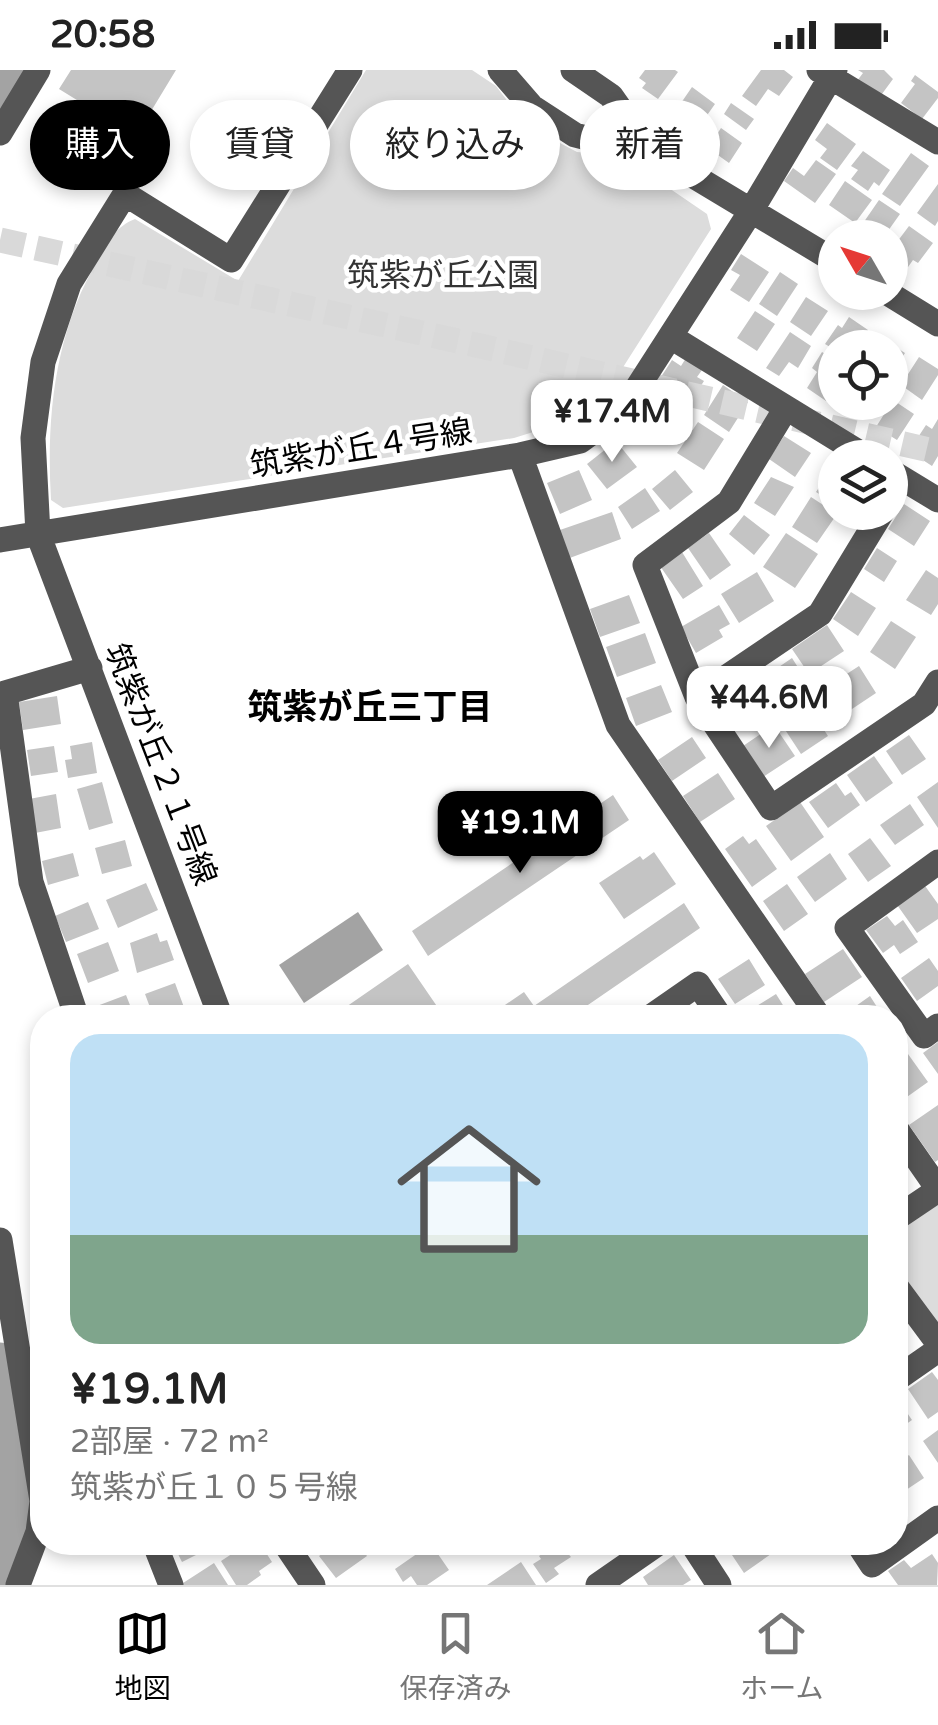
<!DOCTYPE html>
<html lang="ja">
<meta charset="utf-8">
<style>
:root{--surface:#fff;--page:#f6f6f6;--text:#222;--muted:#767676;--line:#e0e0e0;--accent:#000}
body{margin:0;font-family:"Varela Round","Noto Sans JP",sans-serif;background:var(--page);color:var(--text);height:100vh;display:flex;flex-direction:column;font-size:38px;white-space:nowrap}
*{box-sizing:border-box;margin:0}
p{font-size:32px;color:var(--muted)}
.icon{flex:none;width:55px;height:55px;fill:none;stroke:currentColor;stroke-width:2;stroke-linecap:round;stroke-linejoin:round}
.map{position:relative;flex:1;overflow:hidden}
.panel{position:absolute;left:30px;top:935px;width:878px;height:550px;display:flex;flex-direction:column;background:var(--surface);border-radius:40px;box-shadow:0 5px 15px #0003}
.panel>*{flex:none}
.banner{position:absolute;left:30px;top:30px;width:880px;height:90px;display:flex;gap:20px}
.needle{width:65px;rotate:309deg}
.buttons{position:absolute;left:818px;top:150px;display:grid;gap:20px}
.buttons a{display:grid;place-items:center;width:90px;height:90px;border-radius:50%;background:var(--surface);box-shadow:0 5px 15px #0003;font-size:50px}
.price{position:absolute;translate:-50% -85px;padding:0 22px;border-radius:20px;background:#fff;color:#222;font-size:32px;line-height:65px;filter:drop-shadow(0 2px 5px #0008)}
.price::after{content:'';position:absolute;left:50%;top:60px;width:30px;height:22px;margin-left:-15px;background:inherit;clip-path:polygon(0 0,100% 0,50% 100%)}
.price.current{background:var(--accent);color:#fff}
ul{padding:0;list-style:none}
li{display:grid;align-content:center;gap:20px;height:530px;padding:0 40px}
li+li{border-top:2px solid var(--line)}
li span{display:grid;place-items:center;height:310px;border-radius:30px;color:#555}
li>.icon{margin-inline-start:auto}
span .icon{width:180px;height:180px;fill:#fffc;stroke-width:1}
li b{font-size:42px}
.pill{padding:0 35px;border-radius:45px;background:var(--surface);box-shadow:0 5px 15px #0003;font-size:35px;line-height:90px}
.pill.current{background:var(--accent);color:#fff}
.status{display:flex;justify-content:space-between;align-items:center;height:70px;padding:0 50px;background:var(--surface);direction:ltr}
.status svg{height:28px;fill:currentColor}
.tabs{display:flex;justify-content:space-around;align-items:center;height:140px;border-top:2px solid var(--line);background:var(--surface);font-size:28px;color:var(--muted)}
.tabs a{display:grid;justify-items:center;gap:5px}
.tabs .current{color:var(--accent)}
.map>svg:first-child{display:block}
</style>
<div class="status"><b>20:58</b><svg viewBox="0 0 49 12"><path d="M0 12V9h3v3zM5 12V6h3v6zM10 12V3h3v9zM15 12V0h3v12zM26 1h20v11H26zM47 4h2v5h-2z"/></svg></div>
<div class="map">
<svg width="938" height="1515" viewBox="0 0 938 1515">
<rect width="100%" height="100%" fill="#fff"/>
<path fill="#dcdcdc" d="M366 0H472L496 16 526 55 577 82 622 86 707 144 711 159 606 324 562 353 514 368 63 438 51 430C46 346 55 261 99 188 110 170 115 157 135 149L238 211Z
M938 1132V1254L895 1199V1162Z"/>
<path fill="#a3a3a3" d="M358 842 383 880 304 933 279 895Z"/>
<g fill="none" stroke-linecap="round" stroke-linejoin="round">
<path stroke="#a3a3a3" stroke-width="45" d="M0 19 11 0
M0 1295C11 1360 36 1443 0 1504"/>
</g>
<path fill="#c4c4c4" d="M71 0H176L136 66 114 52 109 61 80 44 85 35 59 19Z
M645 0H675L678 2 658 29 642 18 646 13 639 8Z
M761 0H784L793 7 779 26 768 19 756 36 742 26Z
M858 0H884L893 9 879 28 857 11 863 3Z
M915 5 938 22V28L922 49 901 33 915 14 911 11Z
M692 17 715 34 693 65 670 49Z
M731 33 754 49 746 60 724 44Z
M827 53 856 74 837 100 820 88 827 79 815 70Z
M721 58 742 73 729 93 708 78Z
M863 81 890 100 879 116 874 112 868 121 851 109 858 100 851 96Z
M911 83 929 96 900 136 882 124Z
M816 90 836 104 815 133 784 111 793 98 804 106Z
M845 111 872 130 855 153 829 135Z
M938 114V151L935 156 917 143Z
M879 130 900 144 883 168H860L864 163 859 159Z
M909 156 933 173 918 193 913 190 908 197 894 187 900 180 894 176Z
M741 184 769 202 749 232 730 220 740 205 731 200Z
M780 202 798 214 777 246 759 234Z
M806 227 828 241 811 266 790 252Z
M755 241 775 254 757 281 737 268Z
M849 247 868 260 857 278H835V280L825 274 838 255 842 258Z
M790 262 811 276 798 298 789 292 779 306 766 298Z
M882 268 905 283 890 306V278H876Z
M822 282 835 290V317L826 331 807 318 817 302 812 298Z
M919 287 938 299V305L922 330 901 315Z
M686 288 702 300 697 307 704 311 689 334 657 313 672 290 681 296Z
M723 315 748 332 729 362 704 345Z
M651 329 677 346 659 373 632 356Z
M893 330 914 344 897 370 876 357Z
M848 332H877L868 346Z
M938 349V386L932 396 909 381 926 355 932 359Z
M698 352 724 369 704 400 677 383Z
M784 366 811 383 795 407 769 389Z
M616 371 637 397 607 419 587 394Z
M835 393V434L816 422Z
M579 400 592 430 560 444 547 413Z
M675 400 693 422 670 440 652 419Z
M771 407 794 417 775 446 754 433Z
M645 418 660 441 632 459 618 437Z
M811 427 837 444 817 473 792 457Z
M904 434 930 451 914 476 888 459Z
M612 442 621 469 567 489 557 461Z
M744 445 770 465 754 485 729 464Z
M709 463 731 495 710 510 688 478Z
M786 463 818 484 795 518 763 497Z
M877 478 897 491 884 512 864 499Z
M682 482 703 516 683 529 660 496Z
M926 500 938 508V534L931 545 906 530Z
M757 502 774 531 739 553 721 524Z
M851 522 876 538 858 566 833 549Z
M629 525 640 553 600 567 590 539Z
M719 535 730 554 719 560 723 567 696 583 681 557Z
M891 551 916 567 895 599 870 582Z
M827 555 844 581 809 604 792 579Z
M645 563 656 593 617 607 606 577Z
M792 588 806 610 771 633 757 612Z
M859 596 876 623 840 647 822 620Z
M745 607 762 633 735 651 717 625Z
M661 615 672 642 636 656 626 628Z
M57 626 61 654 23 660 19 632Z
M807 634 828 666 801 684 780 652Z
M774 655 795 686 763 707 743 676Z
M909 665 926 689 902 705 886 681Z
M692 667 706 688 672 711 658 690Z
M92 672 97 703 68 708 65 690 72 689 70 676Z
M54 676 58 702 31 706 27 680Z
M874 686 893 713 866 732 847 705Z
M718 703 735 729 700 752 683 726Z
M102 712 113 753 89 760 77 719Z
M938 712V758L917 727Z
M836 713 845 726 851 722 860 735 828 758 809 732Z
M56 724 61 758 35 763 29 729Z
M613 725 629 750 428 886 412 861Z
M800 732 824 767 791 791 766 756Z
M910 734 924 755 895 775 880 755Z
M743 766 749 774 756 769 777 799 752 817 725 779Z
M870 768 891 796 868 812 848 784Z
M125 770 132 796 102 804 95 778Z
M654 782 676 814 624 849 599 813 640 786 643 790Z
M73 783 79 806 48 815 42 791Z
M830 783 847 809 815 832 797 807Z
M146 813 158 840 118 858 106 830Z
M923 813 938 834V849L917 863 895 832Z
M787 814 808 844 784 861 763 831Z
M88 832 99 859 66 872 55 846Z
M684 833 700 858 569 948H509L502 937 524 922 534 936Z
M887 846 895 856 903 850 918 872 900 884 894 875 883 883 866 860Z
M157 863 160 872 167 870 174 890 137 903 130 873Z
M108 872 119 901 88 913 77 884Z
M843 879 862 907 824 932 805 904Z
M929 888 938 901V916L917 931 901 908Z
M749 889 765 915 735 934 718 909Z
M408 894 445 948H330Z
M175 913 185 940 165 948H154L145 924Z
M776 924 791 948H744L742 945Z
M126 925 135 948H92L89 939Z
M870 926 884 948H839Z
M938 972V1004L923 983Z
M908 984 928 1012 897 1034 895 993Z
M938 1035V1090L935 1092 909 1055Z
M932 1302 938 1310V1342L928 1349 908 1319Z
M895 1325 912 1350 895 1362Z
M938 1360V1393L923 1371Z
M909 1385 924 1408 897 1426 895 1395Z
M185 1472H208L210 1478 182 1492 177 1482 187 1477Z
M250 1472H259L272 1492 259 1501 261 1505 247 1515H236L221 1491Z
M338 1472H357L367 1486 336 1508 319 1486Z
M463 1472H489L471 1485Z
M558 1472 571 1487 554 1498 559 1504 546 1513 533 1494 541 1489 539 1486Z
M743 1472H763L771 1484 744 1503 730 1482Z
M431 1474 449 1500 427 1515H417L411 1506 403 1512 395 1499Z
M932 1484 938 1493 937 1515H898L888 1501 904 1490 911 1498Z
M674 1485 691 1510 683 1515H648L643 1507Z
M521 1492 536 1515H487Z
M214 1493 228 1515H180Z"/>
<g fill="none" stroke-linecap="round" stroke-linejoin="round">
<path stroke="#d9d9d9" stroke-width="25" stroke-dasharray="25 12" stroke-linecap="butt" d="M0 170 485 277 938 382"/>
<path stroke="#555" stroke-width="25" d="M500 0 532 37 575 65 657 86
M573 0 611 26 630 53 662 87 835 191
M819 0 938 72
M0 63 38 0
M886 222 938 254
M671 267 868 388
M786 338 729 432 645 495 697 627 771 738 924 634 938 612
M520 385 618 655 820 948
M890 401 938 430
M0 470 520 385 580 371 623 340 751 141 835 0
M697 627 820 544 882 442
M938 792 847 858 924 966 938 956
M77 948 31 812 5 623 90 598
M221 948 38 464 33 368 43 292 69 214 125 124 231 190 350 0
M649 948 698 914 721 948
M895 1057 938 1119
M895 1149 938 1120
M0 1170 42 1431 38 1462 18 1515
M895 1215 938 1273
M895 1310 938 1280
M154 1472 171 1515
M284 1472 313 1515
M691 1472 719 1515
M857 1472 872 1495 938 1448
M598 1515 660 1472"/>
</g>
<g text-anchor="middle" stroke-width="9" stroke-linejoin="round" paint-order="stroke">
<g font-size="32" fill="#333" stroke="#fff">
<text x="443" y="216">筑紫が丘公園</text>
</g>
<g font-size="32" fill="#000" stroke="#fff">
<text transform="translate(361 378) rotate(-9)" y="11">筑紫が丘４号線</text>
<text transform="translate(161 694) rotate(69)" y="11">筑紫が丘２１号線</text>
</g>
<g font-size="35" font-weight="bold" fill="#000" stroke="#fff">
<text x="370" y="649">筑紫が丘三丁目</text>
</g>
</g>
</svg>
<div class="buttons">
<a><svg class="needle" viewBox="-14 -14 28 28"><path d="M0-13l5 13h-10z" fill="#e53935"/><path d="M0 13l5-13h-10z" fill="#767676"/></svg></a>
<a><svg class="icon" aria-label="locate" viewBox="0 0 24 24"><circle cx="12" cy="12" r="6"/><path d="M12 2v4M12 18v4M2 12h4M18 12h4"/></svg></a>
<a><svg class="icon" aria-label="layers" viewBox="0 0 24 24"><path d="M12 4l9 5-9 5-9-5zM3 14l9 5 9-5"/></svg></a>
</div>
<b class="price" style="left:612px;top:395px">¥17.4M</b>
<b class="price" style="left:769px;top:681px">¥44.6M</b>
<b class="price current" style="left:520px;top:806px">¥19.1M</b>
<div class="banner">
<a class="pill current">購入</a>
<a class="pill">賃貸</a>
<a class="pill">絞り込み</a>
<a class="pill">新着</a>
</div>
<section class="panel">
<ul>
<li><span style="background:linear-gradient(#bfe0f5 65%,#7fa58c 0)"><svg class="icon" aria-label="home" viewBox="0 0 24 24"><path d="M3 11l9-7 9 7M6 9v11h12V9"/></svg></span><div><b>¥19.1M</b><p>2部屋 · 72 m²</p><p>筑紫が丘１０５号線</p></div></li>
</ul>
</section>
</div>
<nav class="tabs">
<a class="current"><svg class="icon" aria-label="map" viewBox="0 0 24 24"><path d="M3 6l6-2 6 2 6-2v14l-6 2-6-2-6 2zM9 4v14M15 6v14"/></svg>地図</a>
<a><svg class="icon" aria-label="saved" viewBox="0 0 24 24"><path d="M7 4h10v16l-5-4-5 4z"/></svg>保存済み</a>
<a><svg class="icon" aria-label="home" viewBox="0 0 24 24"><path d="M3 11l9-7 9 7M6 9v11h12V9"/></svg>ホーム</a>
</nav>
